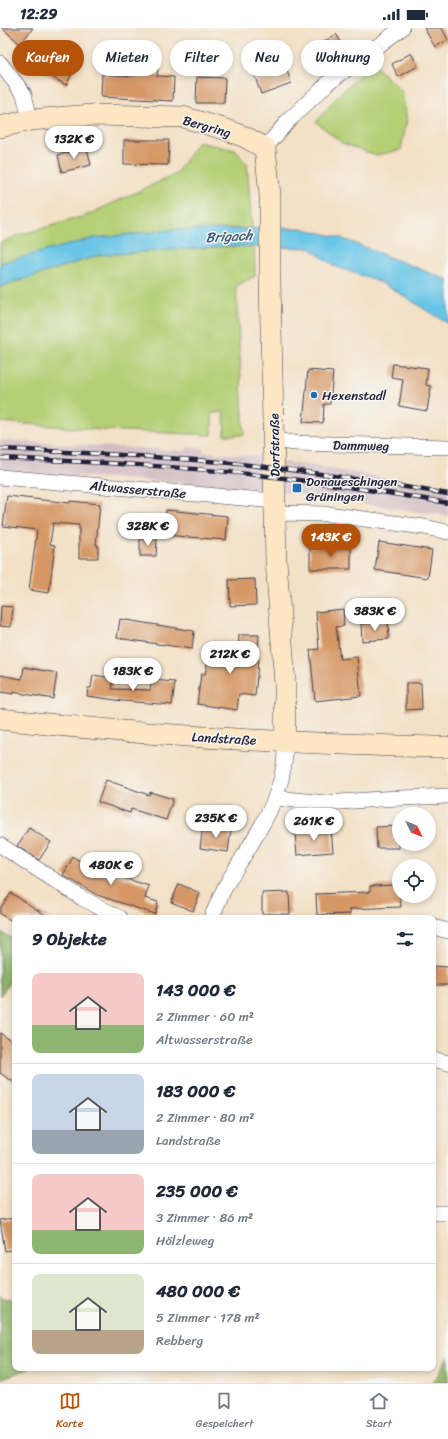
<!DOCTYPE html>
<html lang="de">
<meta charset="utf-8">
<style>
:root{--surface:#fff;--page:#f2f2f3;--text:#1f2937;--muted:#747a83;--line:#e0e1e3;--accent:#b45309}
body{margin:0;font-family:Sriracha,sans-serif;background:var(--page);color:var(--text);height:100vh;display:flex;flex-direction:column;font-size:15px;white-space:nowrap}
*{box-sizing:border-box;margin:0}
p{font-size:13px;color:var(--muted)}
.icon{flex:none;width:22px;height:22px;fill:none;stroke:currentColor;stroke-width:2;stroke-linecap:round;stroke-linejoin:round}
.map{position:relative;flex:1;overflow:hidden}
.sheet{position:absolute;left:12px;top:887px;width:424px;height:456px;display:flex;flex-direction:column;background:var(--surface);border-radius:8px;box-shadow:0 2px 6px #0003}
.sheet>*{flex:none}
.guide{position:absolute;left:12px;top:12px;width:424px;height:36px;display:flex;gap:8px}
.needle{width:26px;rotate:133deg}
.fabs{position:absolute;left:392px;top:779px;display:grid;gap:8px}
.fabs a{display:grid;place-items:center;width:44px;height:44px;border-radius:50%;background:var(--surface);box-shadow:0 2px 6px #0003;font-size:20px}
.price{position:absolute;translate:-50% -34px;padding:0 9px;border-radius:14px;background:#fff;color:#222;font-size:13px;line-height:26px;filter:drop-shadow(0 1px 2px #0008)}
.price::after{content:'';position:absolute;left:50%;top:24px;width:12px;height:9px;margin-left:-6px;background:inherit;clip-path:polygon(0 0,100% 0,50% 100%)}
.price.selected{background:var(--accent);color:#fff}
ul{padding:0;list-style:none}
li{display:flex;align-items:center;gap:12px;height:100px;padding:0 20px}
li+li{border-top:1px solid var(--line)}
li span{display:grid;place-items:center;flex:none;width:112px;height:80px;border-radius:8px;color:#555}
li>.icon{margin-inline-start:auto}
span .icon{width:48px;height:48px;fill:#fffc;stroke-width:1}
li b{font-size:17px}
h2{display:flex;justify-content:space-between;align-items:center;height:48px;padding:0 20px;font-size:17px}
.pill{padding:0 14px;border-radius:18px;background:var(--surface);box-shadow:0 2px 6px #0003;font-size:14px;line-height:36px}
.pill.selected{background:var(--accent);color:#fff}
.status{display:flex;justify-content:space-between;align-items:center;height:28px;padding:0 20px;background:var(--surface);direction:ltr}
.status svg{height:11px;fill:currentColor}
.menu{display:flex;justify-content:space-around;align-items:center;height:56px;border-top:1px solid var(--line);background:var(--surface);font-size:11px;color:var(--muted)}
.menu a{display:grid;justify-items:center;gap:2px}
.menu .selected{color:var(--accent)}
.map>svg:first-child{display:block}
</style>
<div class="status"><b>12:29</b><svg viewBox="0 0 49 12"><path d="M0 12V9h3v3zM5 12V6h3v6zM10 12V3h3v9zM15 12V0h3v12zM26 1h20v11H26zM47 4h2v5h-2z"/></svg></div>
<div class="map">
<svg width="448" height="1355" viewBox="0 0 448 1355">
<rect width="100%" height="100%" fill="#f6f6f2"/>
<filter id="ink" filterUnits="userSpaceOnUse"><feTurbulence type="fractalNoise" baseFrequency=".025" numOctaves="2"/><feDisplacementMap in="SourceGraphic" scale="8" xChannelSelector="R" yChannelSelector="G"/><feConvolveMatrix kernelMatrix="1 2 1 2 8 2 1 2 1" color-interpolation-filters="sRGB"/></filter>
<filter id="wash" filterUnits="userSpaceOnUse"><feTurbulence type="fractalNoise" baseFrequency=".012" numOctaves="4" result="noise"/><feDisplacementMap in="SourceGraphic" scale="16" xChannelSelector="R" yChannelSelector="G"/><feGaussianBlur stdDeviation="0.9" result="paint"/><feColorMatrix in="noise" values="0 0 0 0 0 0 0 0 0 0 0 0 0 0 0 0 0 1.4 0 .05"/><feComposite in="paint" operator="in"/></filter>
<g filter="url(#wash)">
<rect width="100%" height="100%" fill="#f3e0c5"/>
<path fill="#d2bec3" d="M0 412 186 423 187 419 203 420V424L258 428 259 433 287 434 448 460V488L257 460 0 443Z"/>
<path fill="#b4cf74" stroke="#6b7858" d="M372 35 402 64 407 91 401 122 376 127 342 115 316 94 337 69Z
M198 114 235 122 247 136 252 201 172 202 0 235V215L19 207 85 188 176 146Z
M228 218H254L255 248 236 258 244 407H225L224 384 212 385V407L103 402 0 394V259L99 227Z"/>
<path fill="#8fb266" stroke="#586a50" d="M0 904 15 911V947L0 968Z
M0 1267 3 1270 15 1273V1340H31L0 1351Z
M448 1328V1355H433Z"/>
<path fill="#68c5e6" stroke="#457490" d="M300 200 338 209 448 252V296L385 256 334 238 310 220 228 218 99 227 0 259V235L94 210 172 202Z"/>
<g id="blocks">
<path fill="#d59765" d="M2 0H33L20 16Z
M424 0H442L448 12 435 19Z
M336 6 344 19 332 26 324 14Z
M50 22 77 37 66 57 39 42Z
M411 25 418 38 398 49 392 36Z
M283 30 291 55 261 66 252 40Z
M135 38 158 39 157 48 174 49 173 73 101 69 102 46 134 48Z
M197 49 225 50 224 75H196Z
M124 112H169L168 137 124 136Z
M87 120 91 137 62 144 58 127Z
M393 336 428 340 426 357 431 358 427 383 399 378 403 351 391 349Z
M308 342 333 344 330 376H324L323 395 303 394Z
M7 468 70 475V473L100 476 96 517H98V530H79V497L53 495 50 516 55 517 49 565 29 562 37 502 3 498Z
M166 482 228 488 226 512 164 507Z
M140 511H157L156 528H140Z
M379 514 432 522 428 550 375 542Z
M351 519V541H310V520Z
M255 551 256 577 230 578 229 552Z
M1 578 13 579 11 599 0 598Z
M343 581 344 598 336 599 340 631 357 629 361 668 315 673 310 622 319 621 316 584Z
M120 591 194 603 192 621 117 610Z
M388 594 389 611 362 613 361 596Z
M239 607H259L257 648 255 668 239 666 237 682 197 676 201 646H205L211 619 238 625Z
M24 639 57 645 53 671 13 664V666L0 664V647L22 651Z
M93 647 114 650 112 661 150 662 152 652 175 654 172 677 123 673 87 668 88 660H91Z
M406 655H421L422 681 406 682Z
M106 752 149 767 150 764 173 771 166 792 131 781 130 785 98 774Z
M203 798 231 802 228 824 200 820Z
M399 798V820H377L376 799Z
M29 800 51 814 39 832 17 818Z
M331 801 333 824 297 827 295 805Z
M73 829 114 851 115 847 149 858 145 870 158 874 155 886 97 867 63 847Z
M179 856 200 865 193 883 171 874Z
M399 857 401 879 350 881V886L317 887 316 866 370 864V858Z
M289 864 290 886H262V865Z
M11 865 50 890H15V895L0 886V881Z
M433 938 448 939V957H433Z
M0 1005 15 1015V1055L0 1045Z
M15 1190V1221L5 1223 0 1192Z"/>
</g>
</g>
<g filter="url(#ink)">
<use href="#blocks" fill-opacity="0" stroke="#413e50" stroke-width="1"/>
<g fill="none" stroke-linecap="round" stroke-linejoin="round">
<defs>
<path id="street" d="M0 35 24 66 30 92
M265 120 287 94 328 55 402 0
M274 412 294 415 448 419
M0 449 275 473
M275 485 327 486 424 499 448 504
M275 770 327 775 380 771 448 768
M0 817 82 870 120 890
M211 890C216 880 220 869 225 859 251 813 288 769 285 714
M433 899 448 903
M433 1031 448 1035
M433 1185H448"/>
<path id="secondary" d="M0 99 30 92 93 87 183 89 227 102 245 109 265 120 270 167V254L276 533 285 656V714
M0 691C114 704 228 712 342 716 377 717 413 719 448 719"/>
</defs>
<use href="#street" stroke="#413e50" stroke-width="16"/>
<use href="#secondary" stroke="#413e50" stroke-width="22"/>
<use href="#street" stroke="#fff" stroke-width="15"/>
<use href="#secondary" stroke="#fce6c4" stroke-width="21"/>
<defs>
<path id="rail" d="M0 421C73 424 147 428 220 434 297 441 372 453 448 466
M0 430C92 434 183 438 275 449 333 456 390 465 448 475"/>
</defs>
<use href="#rail" stroke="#22223b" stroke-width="4.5"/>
<use href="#rail" stroke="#f6f6f2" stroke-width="3" stroke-dasharray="9" stroke-linecap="butt"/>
</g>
</g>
<g fill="#1f6fb2" stroke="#f6f6f2" stroke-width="1.5">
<circle cx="314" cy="367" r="4"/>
<rect x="292" y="455" width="10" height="10" rx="2"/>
</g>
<g text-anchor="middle" stroke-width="3" stroke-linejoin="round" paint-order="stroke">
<g font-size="13" fill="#22223b" stroke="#f6f6f2">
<text transform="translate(207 98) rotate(16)" y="5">Bergring</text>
<text transform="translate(274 417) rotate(-91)" y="5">Dorfstraße</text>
<text transform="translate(361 417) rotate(1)" y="5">Dammweg</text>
<text transform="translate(138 461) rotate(5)" y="5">Altwasserstraße</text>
<text transform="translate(224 710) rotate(3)" y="5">Landstraße</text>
</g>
<g font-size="13" fill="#22223b" stroke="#f6f6f2" text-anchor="start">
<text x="322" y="372">Hexenstadl</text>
<text x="306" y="458">Donaueschingen<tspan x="306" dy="15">Grüningen</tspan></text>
</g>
<g font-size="14" font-style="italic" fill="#3a5b77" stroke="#f6f6f2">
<text transform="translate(229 208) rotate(-3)" y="5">Brigach</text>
</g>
</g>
</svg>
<div class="fabs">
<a><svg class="needle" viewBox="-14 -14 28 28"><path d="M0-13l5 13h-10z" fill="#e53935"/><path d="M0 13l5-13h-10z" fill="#747a83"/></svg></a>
<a><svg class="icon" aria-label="locate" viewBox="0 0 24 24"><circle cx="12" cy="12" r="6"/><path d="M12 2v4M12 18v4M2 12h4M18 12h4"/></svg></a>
</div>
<b class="price" style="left:74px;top:132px">132K €</b>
<b class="price" style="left:148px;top:519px">328K €</b>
<b class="price selected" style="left:331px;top:530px">143K €</b>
<b class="price" style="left:375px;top:604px">383K €</b>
<b class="price" style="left:230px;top:647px">212K €</b>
<b class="price" style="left:133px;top:664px">183K €</b>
<b class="price" style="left:216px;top:811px">235K €</b>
<b class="price" style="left:314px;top:814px">261K €</b>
<b class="price" style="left:111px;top:858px">480K €</b>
<div class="guide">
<a class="pill selected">Kaufen</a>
<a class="pill">Mieten</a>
<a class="pill">Filter</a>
<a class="pill">Neu</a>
<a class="pill">Wohnung</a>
</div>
<section class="sheet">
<h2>9 Objekte<svg class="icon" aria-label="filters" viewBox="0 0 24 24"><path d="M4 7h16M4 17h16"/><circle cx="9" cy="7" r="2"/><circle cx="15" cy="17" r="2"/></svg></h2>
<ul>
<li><span style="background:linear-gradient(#f6c9c9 65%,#8fb573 0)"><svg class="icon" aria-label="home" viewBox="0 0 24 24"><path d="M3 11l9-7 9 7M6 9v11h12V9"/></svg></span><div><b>143 000 €</b><p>2 Zimmer · 60 m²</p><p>Altwasserstraße</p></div></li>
<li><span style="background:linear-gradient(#c9d6e8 70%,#9aa5b1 0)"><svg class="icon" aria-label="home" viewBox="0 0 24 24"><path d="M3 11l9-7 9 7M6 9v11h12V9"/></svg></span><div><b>183 000 €</b><p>2 Zimmer · 80 m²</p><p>Landstraße</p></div></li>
<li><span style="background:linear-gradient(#f6c9c9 70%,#8fb573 0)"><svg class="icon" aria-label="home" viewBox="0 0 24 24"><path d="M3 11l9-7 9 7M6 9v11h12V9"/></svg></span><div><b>235 000 €</b><p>3 Zimmer · 86 m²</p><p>Hölzleweg</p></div></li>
<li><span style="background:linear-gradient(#dfe7d0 70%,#b9a48a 0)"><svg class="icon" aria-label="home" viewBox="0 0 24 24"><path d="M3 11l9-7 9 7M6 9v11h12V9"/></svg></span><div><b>480 000 €</b><p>5 Zimmer · 178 m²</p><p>Rebberg</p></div></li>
</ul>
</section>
</div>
<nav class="menu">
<a class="selected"><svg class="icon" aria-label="map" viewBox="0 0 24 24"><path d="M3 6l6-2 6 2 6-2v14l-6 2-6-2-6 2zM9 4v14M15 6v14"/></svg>Karte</a>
<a><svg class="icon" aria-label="saved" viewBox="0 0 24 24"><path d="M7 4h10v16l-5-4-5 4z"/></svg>Gespeichert</a>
<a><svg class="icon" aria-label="home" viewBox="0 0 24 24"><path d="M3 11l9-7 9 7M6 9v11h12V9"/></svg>Start</a>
</nav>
